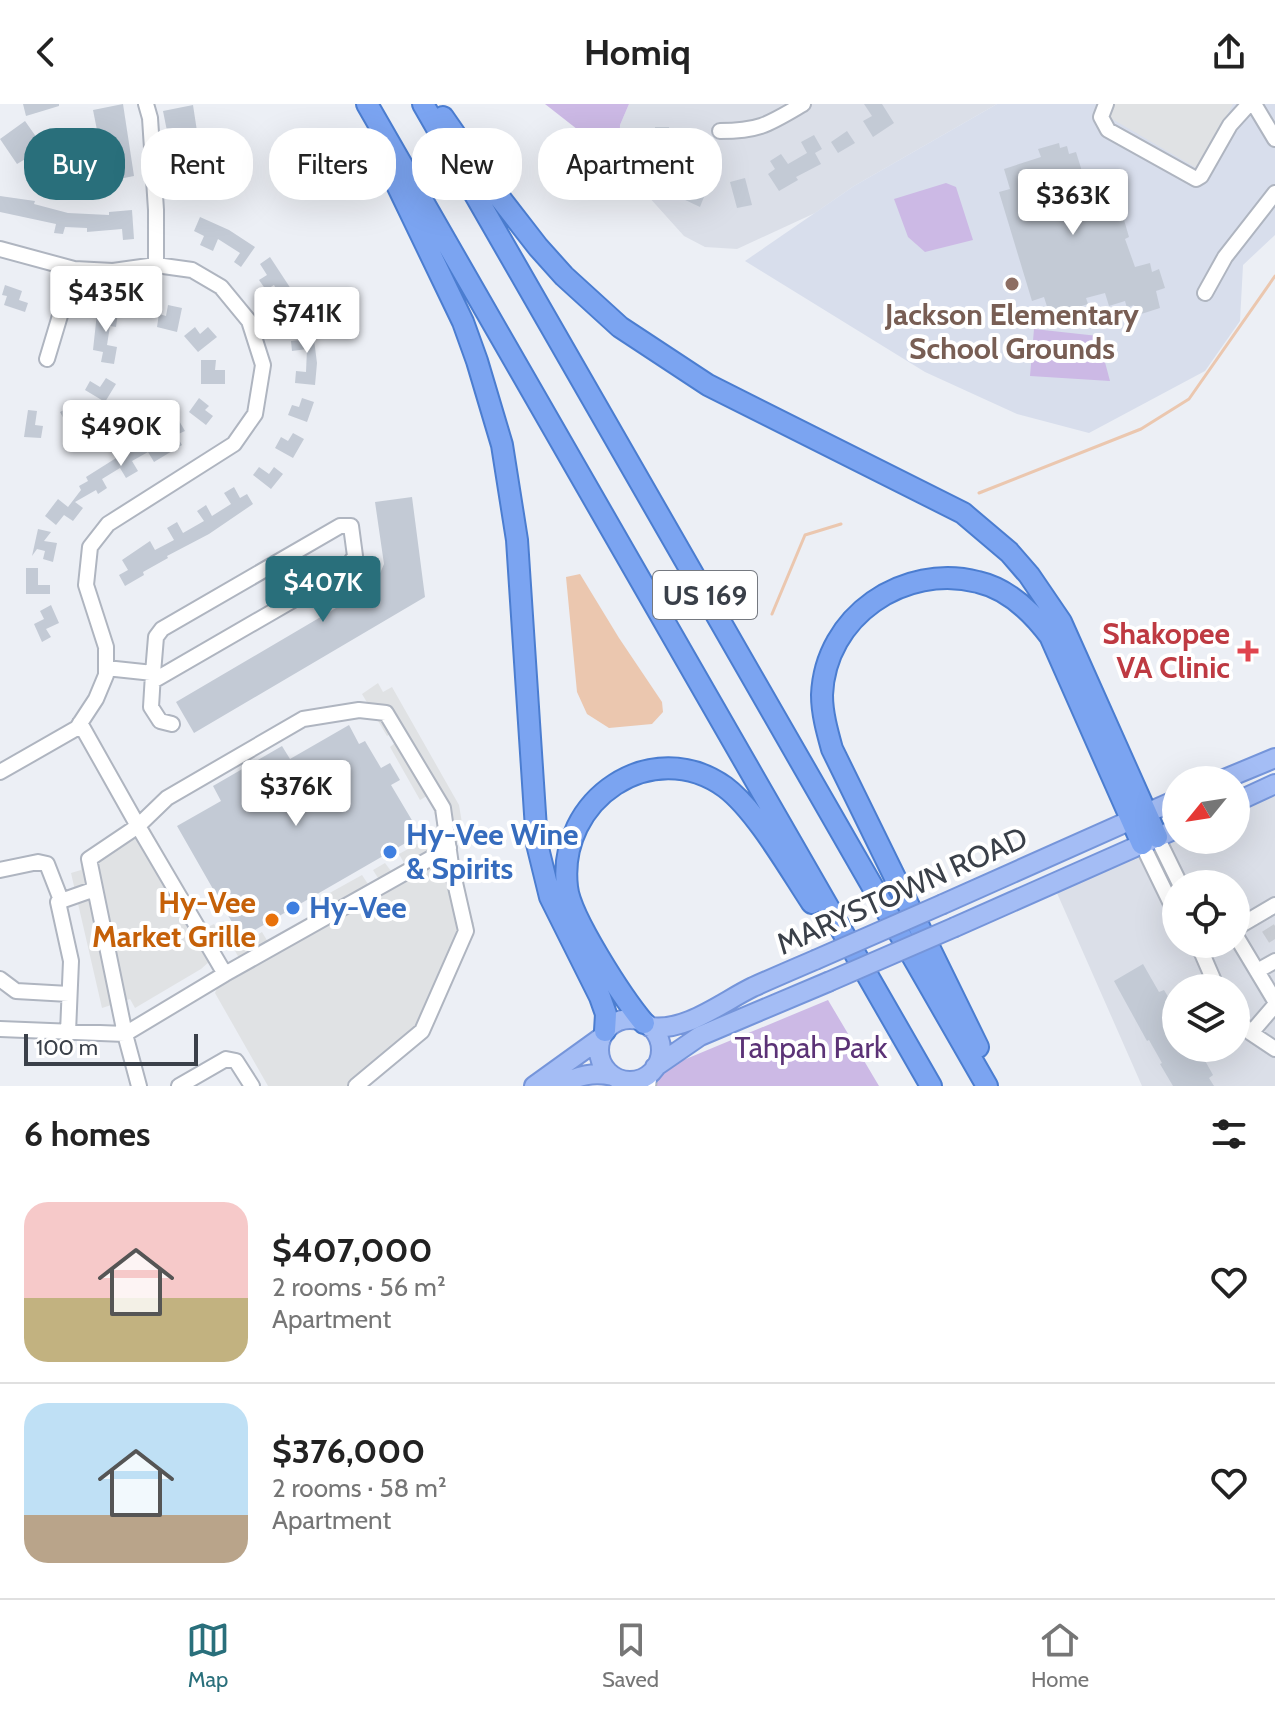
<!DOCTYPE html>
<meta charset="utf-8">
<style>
:root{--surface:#fff;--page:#f6f6f6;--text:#222;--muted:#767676;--line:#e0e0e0;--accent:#296f7b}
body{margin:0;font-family:Cabin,sans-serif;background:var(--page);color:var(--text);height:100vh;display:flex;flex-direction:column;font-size:30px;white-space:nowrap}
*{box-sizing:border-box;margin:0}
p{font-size:26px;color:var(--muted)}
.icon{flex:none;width:44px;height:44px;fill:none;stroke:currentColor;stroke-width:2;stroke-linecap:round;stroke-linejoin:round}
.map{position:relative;height:982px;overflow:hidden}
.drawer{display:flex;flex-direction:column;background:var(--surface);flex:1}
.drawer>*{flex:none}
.top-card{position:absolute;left:24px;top:24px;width:800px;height:72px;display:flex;gap:16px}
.needle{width:52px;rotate:240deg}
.controls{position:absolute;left:1162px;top:662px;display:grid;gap:16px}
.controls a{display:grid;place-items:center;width:88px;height:88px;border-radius:50%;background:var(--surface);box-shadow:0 8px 32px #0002;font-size:40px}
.scale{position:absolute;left:24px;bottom:20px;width:174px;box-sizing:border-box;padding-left:8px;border:4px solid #3a4049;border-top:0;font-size:22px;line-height:28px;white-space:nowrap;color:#3a4049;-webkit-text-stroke:6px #fff;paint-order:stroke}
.price{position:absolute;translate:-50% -68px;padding:0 18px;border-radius:8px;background:#fff;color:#222;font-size:26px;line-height:52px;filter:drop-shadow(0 2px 4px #0008)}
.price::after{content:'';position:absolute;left:50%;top:48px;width:24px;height:18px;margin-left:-12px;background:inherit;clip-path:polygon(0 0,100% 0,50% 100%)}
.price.on{background:var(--accent);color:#fff}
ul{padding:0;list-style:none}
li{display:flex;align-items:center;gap:24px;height:200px;padding:0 24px}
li+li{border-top:2px solid var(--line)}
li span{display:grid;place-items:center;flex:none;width:224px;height:160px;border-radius:24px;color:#555}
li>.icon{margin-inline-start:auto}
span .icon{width:96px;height:96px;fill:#fffc;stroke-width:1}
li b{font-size:34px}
h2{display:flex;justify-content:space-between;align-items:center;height:96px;padding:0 24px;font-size:34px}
.chip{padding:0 28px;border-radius:32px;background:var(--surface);box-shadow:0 8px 32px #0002;font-size:28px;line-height:72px}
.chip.on{background:var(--accent);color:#fff}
header{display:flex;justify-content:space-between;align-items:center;height:104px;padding:0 24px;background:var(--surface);font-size:36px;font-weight:700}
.dock{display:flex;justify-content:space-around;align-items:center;height:112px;border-top:2px solid var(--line);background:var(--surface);font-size:22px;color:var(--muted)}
.dock a{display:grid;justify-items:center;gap:4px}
.dock .on{color:var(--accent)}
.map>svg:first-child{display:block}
</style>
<header><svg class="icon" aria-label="back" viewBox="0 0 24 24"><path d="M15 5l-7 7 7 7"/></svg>Homiq<svg class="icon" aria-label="share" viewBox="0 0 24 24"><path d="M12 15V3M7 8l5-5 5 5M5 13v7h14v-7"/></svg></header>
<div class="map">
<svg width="1275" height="982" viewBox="0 0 1275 982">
<rect width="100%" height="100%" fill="#eceff5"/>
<path fill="#dbdfe8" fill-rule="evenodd" d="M629 0H997L854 82 815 109 737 145 705 143 684 132 639 82 620 47V21Z
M1275 680V982H1142L1053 780 1176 725V736H1236V698ZM1176 780H1236V840H1176ZM1176 884H1236V944H1176Z"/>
<path fill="#d8deec" d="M997 0H1275V131L1243 161 1240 217 1205 267 1089 329 1017 310 925 268 745 157 854 82Z"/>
<path fill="#ccb9e5" d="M545 0H629L620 21 619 58Z
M946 79 956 83 973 136 925 148 908 133 894 95Z
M1034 225 1098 232 1110 277 1030 272Z
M828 896 879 982H621Z"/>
<path fill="#e0e2e4" d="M1113 0H1233L1198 65 1107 12Z
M378 579 383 588 392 583 459 701 465 737 441 740 432 698 427 692 420 696 390 643 396 638 392 629 387 632 362 590Z
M143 712 206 824 214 820 227 842 201 865 135 904 130 895 102 904 71 769 81 766 82 752Z
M426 735 474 819 427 934 368 982H268L215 889 227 862 239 854 234 845 262 828 268 838 323 807 317 796 362 771 368 780 378 774 373 766 385 759 391 767 404 759 399 750Z"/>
<path fill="#ebc7af" d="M580 470 619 534 662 598 663 608 652 620 609 624 587 610 577 588 566 473Z"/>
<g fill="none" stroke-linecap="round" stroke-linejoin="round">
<path stroke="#ebc7af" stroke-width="3" d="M979 389 1141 325 1189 295 1275 172
M772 510 805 431 841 420"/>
</g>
<path fill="#c3cad5" d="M23 0H59V2L26 12Z
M123 0 134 72 104 78 98 46H101L93 6Z
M864 0H882L894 19 873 33 863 17 872 12Z
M193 1 204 73 173 77 171 47 163 7Z
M25 17 44 44 17 60 0 35Z
M655 23H669L670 55 652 56 651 32H655Z
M847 27 855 39 838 49 831 38Z
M814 31 822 45 815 49 821 60 796 73 798 76 779 87 768 70 775 65 770 57 781 50 788 60 807 49 801 38Z
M1059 39 1060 44 1067 42 1069 50 1076 48 1090 93 1115 85 1129 133 1125 135 1135 163 1150 159 1152 168 1159 165 1165 184 1156 187 1160 204 1138 211 1134 201 1127 204 1125 197 1109 202 1105 189 1086 194 1088 200 1050 212 1044 193 1032 197 999 88 1010 85 1004 65 1041 53 1038 45Z
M691 72 709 80 700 103 681 94Z
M745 74 752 101 737 104 730 78Z
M0 92 35 97 34 100 68 109 109 111V108L132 106 134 135 123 136 122 125 87 128V124L65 123 63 130 54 129 56 120 0 108Z
M200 113 229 126 255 143 241 163 234 158 240 149 218 135 213 147 200 141 204 132 194 127Z
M270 153 291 185 293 184 304 204 283 215 278 205 285 201 274 181 266 186 259 176 267 171 260 160Z
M5 181 22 187 19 196 28 199 25 208 4 201 7 192 2 191Z
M109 200 119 201 116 223 110 222 107 241 117 243 114 260 101 258 103 248 93 246 97 209 107 210Z
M168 201 182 204 177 228 157 223 159 210 166 212Z
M312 220 317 259 315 281 295 279 296 267 306 268 307 245 292 247 291 237 300 236 299 221Z
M195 223 200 230 208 223 217 233 198 248 184 232Z
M201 256H216L215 266H225V280H201Z
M106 274 116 280 105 298 85 286 90 277 100 283Z
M199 294 209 302 205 306 213 312 206 321 189 308Z
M302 294 314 298 307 318 288 311 292 301 299 303Z
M70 303 76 315 82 311 88 321 72 330 60 308Z
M28 306 37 307 35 321 43 322 41 334 24 333Z
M178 315 185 327 176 331 182 341 154 358 148 348 132 357 138 367 126 374 120 364 102 375 107 384 98 390 96 386 75 398 83 404 73 417 64 411 56 421 45 412 58 395 68 403 81 386 79 382 88 377 86 373Z
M293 329 304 335 293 354 275 344 281 333 288 337Z
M259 363 269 370 274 363 283 370 271 385 253 371Z
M234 383 240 394 247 390 253 400 209 430 167 452 168 454 143 468 144 471 125 482 119 471 128 466 122 456 150 437 155 446 174 436 167 424 177 418 183 429 204 417 197 407 206 401 212 412 231 400 224 389Z
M412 393 425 493 194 629 176 598 375 481 384 460 375 398Z
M38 425 51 428 44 437 57 439 53 458 43 455 45 447 37 445 32 452Z
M26 464H38V481H50V490H26Z
M51 501 59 519 46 525 51 533 42 538 34 520 44 515 40 507Z
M349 621 359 640 365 637 381 664 390 659 400 676 391 681 413 718 409 721 416 733 241 834 177 722 221 697 213 682 282 642 290 655Z
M1143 860 1159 888 1164 886 1176 906V944H1198L1213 971 1209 974 1214 982H1173L1160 960 1162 959 1149 936 1147 937 1114 877Z"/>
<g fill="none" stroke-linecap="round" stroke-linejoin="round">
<path stroke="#c8ccd3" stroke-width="14" stroke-dasharray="14 7" stroke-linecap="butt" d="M1268 824 1275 835"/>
<defs>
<path id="minor" d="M146 0 150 14 156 106V161
M1106 0 1101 13 1108 26 1196 75 1201 72 1230 21 1249 0
M1254 0 1275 35
M720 27C760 27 769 20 803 0
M0 145 74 165 113 167 156 161 192 166 221 183 249 217 263 261 255 310 234 340 108 420 90 443 86 481 106 543V571L96 595 77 624 0 668
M1205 189 1225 153 1275 89
M47 255 74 165
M106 564 153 569 156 533 162 525 340 422H351L355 452 345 466 153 577
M153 570 151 603 160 617 172 620
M80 619 138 722 89 755 125 930 139 982
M1157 733 1180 780
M1142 740 1176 810
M0 766 38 758 47 760 61 796
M1236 824 1275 801
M1236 832 1275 897
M1198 840 1217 884
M1257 867 1275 857
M225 870 138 722 167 694 303 615 359 606 386 609 443 704 451 761 466 827 422 927 356 982
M0 875 16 887 69 890
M1236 914 1251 929 1275 945
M0 925 125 930 225 870 449 744
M68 928 71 857 58 798 95 785
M1251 929 1275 901
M621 975 626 982
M179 982 226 955 236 957 252 982
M648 982 650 969"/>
<path id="major" d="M1222 676 1275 654
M1236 698 1275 680
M943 800 1176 696
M955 823 1176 725
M599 946a31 31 0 1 1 62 0a31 31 0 1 1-62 0Z
M650 923C686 928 722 898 753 883 773 874 794 865 815 856
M655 963 700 932 828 878
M534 982 602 933
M559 982C578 971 593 968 613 972"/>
<path id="highway" d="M367 0 931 982
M423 0 987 982
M443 13 493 85 538 143 564 172 620 223 708 281 963 409 1009 448 1029 471 1061 518 1157 733
M386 58 463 218 477 257 502 341 517 436 537 740 550 793 600 893 606 910 605 927
M644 919C623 894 570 813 567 783 557 695 652 631 725 683 756 706 790 766 812 799
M978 943 832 645C827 627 822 609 822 591 825 512 904 459 978 478 1009 485 1032 508 1050 532L1142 740"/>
</defs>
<use href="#minor" stroke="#afb5c0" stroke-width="18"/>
<use href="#major" stroke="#7595da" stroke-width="22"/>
<use href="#highway" stroke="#4b7dd0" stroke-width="24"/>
<use href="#minor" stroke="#fff" stroke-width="14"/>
<use href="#major" stroke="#a4bdf5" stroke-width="18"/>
<use href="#highway" stroke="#7ba4f1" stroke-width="20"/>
<defs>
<path id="major-bridge" d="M815 856 943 800
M828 878 955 823"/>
</defs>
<use href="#major-bridge" stroke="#7595da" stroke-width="22" stroke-linecap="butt"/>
<use href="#major-bridge" stroke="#a4bdf5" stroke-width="18"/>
</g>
<circle fill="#8d6e63" stroke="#fff" stroke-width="3" cx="1012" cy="180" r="8"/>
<path fill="#e0444e" stroke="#fff" stroke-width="3" d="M1244 535h8v8h8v8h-8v8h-8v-8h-8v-8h8z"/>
<g fill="#3f7fe0" stroke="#fff" stroke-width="3">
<circle cx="390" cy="748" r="8"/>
<circle cx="293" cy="804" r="8"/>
</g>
<circle fill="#e8710a" stroke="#fff" stroke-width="3" cx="272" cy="816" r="8"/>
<g text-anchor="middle" stroke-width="8" stroke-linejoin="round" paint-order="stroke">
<rect fill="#fff" stroke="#757980" stroke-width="2" x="653" y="467" width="104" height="48" rx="6"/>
<g font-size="28" font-weight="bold" fill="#3a4049">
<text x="705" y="501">US 169</text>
</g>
<g font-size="30" font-weight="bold" fill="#785e54" stroke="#fff">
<text x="1012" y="221">Jackson Elementary<tspan x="1012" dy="34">School Grounds</tspan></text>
</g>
<g font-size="30" font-weight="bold" fill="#be3a42" stroke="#fff" text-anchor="end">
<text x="1230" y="540">Shakopee<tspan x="1230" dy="34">VA Clinic</tspan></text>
</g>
<g font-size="30" font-weight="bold" fill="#366cbe" stroke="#fff" text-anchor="start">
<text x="406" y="741">Hy-Vee Wine<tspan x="406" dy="34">&amp; Spirits</tspan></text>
<text x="309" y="814">Hy-Vee</text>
</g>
<g font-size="30" fill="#3a4049" stroke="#fff">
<text transform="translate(902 787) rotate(-24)" y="10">MARYSTOWN ROAD</text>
</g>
<g font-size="30" font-weight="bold" fill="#c56008" stroke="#fff" text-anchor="end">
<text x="256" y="809">Hy-Vee<tspan x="256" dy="34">Market Grille</tspan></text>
</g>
<g font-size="30" fill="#5b3276" stroke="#fff">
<text x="811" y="954">Tahpah Park</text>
</g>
</g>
</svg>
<div class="controls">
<a><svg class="needle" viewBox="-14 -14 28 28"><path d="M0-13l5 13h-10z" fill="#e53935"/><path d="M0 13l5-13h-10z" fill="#767676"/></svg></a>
<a><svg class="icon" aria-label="locate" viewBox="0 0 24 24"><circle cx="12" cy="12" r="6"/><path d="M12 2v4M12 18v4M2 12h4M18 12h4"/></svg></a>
<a><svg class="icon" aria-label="layers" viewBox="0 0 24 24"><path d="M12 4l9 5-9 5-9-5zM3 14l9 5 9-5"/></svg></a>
</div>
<div class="scale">100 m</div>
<b class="price" style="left:1073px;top:133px">$363K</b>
<b class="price" style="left:106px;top:230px">$435K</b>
<b class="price" style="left:307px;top:251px">$741K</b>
<b class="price" style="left:121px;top:364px">$490K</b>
<b class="price on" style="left:323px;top:520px">$407K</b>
<b class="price" style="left:296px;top:724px">$376K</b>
<div class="top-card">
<a class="chip on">Buy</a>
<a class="chip">Rent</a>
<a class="chip">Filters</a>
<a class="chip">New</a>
<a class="chip">Apartment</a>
</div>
</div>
<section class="drawer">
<h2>6 homes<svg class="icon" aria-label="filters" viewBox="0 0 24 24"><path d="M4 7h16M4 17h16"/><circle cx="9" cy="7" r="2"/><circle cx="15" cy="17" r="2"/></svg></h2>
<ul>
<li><span style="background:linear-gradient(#f6c9c9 60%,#c2b280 0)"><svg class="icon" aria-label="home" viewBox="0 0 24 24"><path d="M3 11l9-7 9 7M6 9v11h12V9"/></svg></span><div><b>$407,000</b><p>2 rooms · 56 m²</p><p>Apartment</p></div><svg class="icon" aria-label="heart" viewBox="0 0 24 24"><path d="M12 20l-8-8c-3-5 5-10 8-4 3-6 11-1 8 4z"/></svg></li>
<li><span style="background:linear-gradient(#bfe0f5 70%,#b9a48a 0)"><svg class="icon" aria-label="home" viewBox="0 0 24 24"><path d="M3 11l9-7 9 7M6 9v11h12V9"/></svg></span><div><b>$376,000</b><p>2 rooms · 58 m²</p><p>Apartment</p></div><svg class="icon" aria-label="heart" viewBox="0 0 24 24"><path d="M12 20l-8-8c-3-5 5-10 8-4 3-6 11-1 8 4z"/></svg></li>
</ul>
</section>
<nav class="dock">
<a class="on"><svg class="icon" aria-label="map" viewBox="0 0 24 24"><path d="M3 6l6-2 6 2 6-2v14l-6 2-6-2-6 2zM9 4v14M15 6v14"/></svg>Map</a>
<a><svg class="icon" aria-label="saved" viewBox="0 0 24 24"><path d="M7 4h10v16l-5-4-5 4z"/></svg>Saved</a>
<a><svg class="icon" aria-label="home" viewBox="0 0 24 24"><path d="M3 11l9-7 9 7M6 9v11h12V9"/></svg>Home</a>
</nav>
